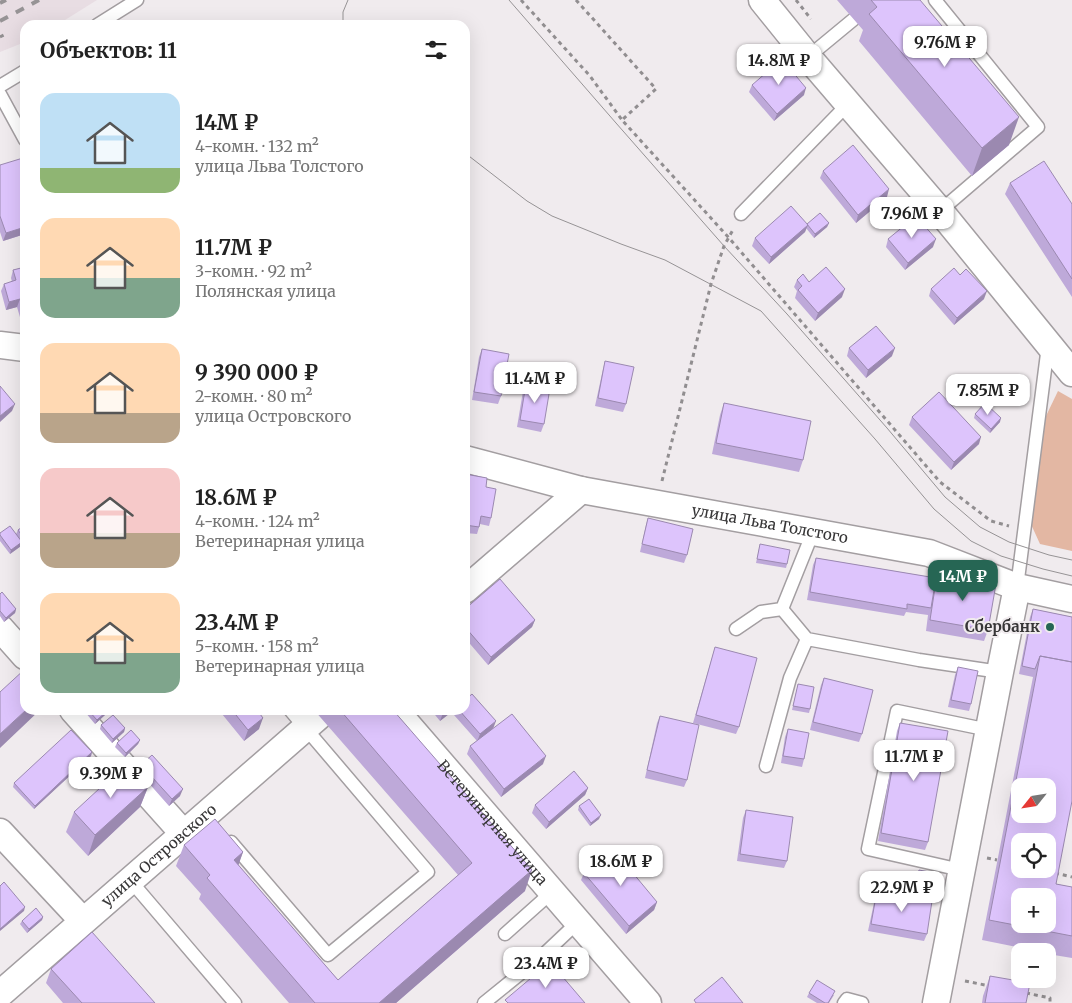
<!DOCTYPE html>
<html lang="ru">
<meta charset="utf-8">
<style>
:root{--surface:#fff;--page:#f2f2f2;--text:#222;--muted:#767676;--accent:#266654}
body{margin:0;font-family:Merriweather,serif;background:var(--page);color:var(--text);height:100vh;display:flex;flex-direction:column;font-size:19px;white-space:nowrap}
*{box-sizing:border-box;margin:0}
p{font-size:16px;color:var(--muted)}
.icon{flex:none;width:28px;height:28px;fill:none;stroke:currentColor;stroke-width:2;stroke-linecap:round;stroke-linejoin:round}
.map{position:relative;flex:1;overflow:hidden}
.drawer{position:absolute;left:20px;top:20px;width:450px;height:695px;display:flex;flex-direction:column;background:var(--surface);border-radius:15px;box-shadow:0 5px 20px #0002}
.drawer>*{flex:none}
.needle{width:32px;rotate:240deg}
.controls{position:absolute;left:1011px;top:778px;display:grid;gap:10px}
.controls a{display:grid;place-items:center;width:45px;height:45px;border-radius:10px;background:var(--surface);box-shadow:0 5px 20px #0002;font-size:25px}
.price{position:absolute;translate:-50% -42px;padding:0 11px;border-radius:10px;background:#fff;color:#222;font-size:16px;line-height:32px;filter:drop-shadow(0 1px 2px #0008)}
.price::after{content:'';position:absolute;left:50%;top:30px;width:15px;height:11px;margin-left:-8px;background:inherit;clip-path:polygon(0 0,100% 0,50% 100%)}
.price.current{background:var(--accent);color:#fff}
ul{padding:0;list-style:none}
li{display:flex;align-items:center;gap:15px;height:125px;padding:0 20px}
li span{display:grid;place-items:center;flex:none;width:140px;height:100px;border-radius:15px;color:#555}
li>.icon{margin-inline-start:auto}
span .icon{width:60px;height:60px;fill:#fffc;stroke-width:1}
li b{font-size:21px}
h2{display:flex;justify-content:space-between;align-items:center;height:60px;padding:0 20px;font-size:21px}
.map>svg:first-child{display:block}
</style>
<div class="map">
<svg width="1072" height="1003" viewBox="0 0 1072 1003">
<rect width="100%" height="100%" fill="#f0ebee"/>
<path fill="#e8dde3" d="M0 0H97L57 25H25V42L0 52Z"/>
<path fill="#e3b7a3" d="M1058 391 1072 399V551L1040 544 1030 522 1046 416Z"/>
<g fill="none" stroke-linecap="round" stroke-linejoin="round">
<defs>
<path id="service" d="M935 0 1038 127 940 211
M97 25 137 0
M808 57 854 19
M0 86 25 71
M0 94 25 140
M741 214 848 104
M1017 587 1048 346
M736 629 761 612 782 609 813 532
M807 639 919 660 1000 672
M766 766 790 678 807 639 782 609
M231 842 328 955 428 872 290 710
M961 870 868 849 897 711 989 730
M130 880 235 1003
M505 934 552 892
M559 975 542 956 578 922
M484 1003 542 956
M844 1003 847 999 862 1003"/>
<g id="minor">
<path d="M762 0 808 57 940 211 1072 373"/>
<path d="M0 345 25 348"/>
<path id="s1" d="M465 459 581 490 929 553 1017 587 1072 599"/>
<path d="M465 590 581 490"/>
<path d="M0 628 25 656"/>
<path d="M73 710 184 834"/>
<path id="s2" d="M395 710 648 1003"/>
<path d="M0 832 83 921"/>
<path id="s3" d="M0 994 319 716"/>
<path d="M936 1003 1000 672 1017 587"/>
</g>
</defs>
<use href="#service" stroke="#a39ea1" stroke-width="15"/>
<use href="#minor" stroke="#a39ea1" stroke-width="29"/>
<path stroke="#918e90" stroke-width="3" stroke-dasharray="4 4" stroke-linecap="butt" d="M521 0 590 76 622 120
M576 0 656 89 622 120 729 238 940 482 991 521 1009 526
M796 0 811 19
M0 37 4 35
M662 481 711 284 724 246 734 228
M987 858 997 860
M1055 873 1072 877
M965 981 990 986
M1026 993 1050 998V1003"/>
<use href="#service" stroke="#fff" stroke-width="12"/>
<use href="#minor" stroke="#fff" stroke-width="26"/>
<path stroke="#969395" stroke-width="1" d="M509 0 616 123 724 246 787 314 887 428 945 497 980 527 1009 542 1049 555 1072 560
M343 25V12L348 0
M465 153 527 201 552 216 621 244 665 260 761 311 875 439 934 509 971 541 1001 556 1043 569 1072 576"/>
<path stroke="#969395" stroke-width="4" stroke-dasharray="9 9" stroke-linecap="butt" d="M0 3 6 0
M0 21 39 0"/>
</g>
<path fill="#bea9d9" d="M837 0H920L1009 145 972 176 859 41 863 30Z
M752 85 804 95 774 121 749 92Z
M25 164V234L3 241 0 232V165Z
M823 171 887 197 856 223 820 178Z
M1010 183 1072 204V297L1005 194Z
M829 223 827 227 814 238 806 228 805 232 769 264 752 246 755 238 807 224Z
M888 239 933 247 905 270 886 247Z
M25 267V334L17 307 6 310 1 291 4 284 12 282 11 278 13 270Z
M797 280 809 282 842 297 815 321 795 298 797 291 794 287Z
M931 289 984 299 954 325 929 296Z
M849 348 892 356 866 378 847 356Z
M482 349 501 396 498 404 472 400 479 357Z
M605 361 626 404 623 412 595 406 603 369Z
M526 384 544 424 541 432 517 427 523 391Z
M954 387H967L966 391 958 397 952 390Z
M724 403 803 460 799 472 712 454 720 415Z
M975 414 1000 422 990 433 974 418Z
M912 417 979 444 951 470 909 425Z
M465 474 486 487 491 518 489 526 480 524 477 534 465 533Z
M648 518 687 555 684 563 640 552 646 525Z
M25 525V545L21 540 22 542 21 546 10 554 0 541V533L16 534 18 530Z
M760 544 787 564 786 568 756 563Z
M816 558 936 578 937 575 988 630 984 641 926 631 928 615 906 612 904 616 807 600 813 565Z
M0 594 16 609 15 613 4 622 0 616Z
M465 609 535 620 532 627 488 665 465 638Z
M1033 609 1072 617 1056 884 1072 887V958L1048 954V951H1036L982 940 1033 677 1019 674 1030 617Z
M715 647 739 727 736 734 693 723Z
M958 667 971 704 969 711 948 707 955 675Z
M824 678 862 734 859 742 810 730 821 685Z
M798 684 810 709 809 713 792 710Z
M465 687 469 692 467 699 493 728 543 764 501 797 467 754 470 746 477 741 454 715 456 710H465Z
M86 710H106L105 715 95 724 85 712Z
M224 710H257L259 729 244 741 222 714Z
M314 710H393L525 891 396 1003H289L199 899 201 894 176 866 184 845 243 852 238 865 338 980 458 875Z
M431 710H454L440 721Z
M660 716 687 780 684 787 645 778 657 723Z
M900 723 928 842 925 850 878 841 897 731Z
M101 725 125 728 124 732 112 743 100 729Z
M788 729 804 759 802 767 781 763 785 737Z
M140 740 138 744 125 757 115 747 117 743Z
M92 752 91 756 34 809 13 787 14 783Z
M141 765 180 796 169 806 139 772Z
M148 787 140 807 88 856 66 832 74 812Z
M588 788 585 795 546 829 532 813 535 805Z
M579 806 599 819 590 826 578 810Z
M746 810 787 861 784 868 737 861 743 818Z
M919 870 938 888 936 892 915 888Z
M584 873 657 902 654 910 626 934 581 880Z
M877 891 927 934 924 941 868 931 875 898Z
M43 917 42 920 27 933 20 924 22 921Z
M51 969 155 1003H63L46 983Z
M990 976 1026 1003H982L983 996Z
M809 993 834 995 829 1003H817L807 997Z"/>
<path fill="#9b89b0" d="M806 88 804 95 774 121 777 114Z
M1019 117 1009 145 972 176 982 148Z
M889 189 887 197 856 223 858 215Z
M829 223 827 227 814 238 815 234Z
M808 225 805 232 769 264 771 257Z
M25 227V234L3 241 6 233Z
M936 239 933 247 905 270 908 263Z
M845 289 842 297 815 321 818 313Z
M987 291 984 299 954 325 957 318Z
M20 299 17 307 6 310 9 302Z
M895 348 892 356 866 378 868 370Z
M967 387 966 391 958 397 960 393Z
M15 404 12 411 0 422V416Z
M1001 418 1000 422 990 433 991 429Z
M981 437 979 444 951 470 954 462Z
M22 542 21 546 10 554 11 550Z
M16 609 15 613 4 622 6 618Z
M535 620 532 627 488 665 491 657Z
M469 692 466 700 465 701V696Z
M26 710H40L0 748V734Z
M447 710H454L440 721 443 713Z
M107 711 105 715 95 724 97 720Z
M263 718 259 729 244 741 248 730Z
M496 721 493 729 477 742 480 734Z
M125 728 124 732 112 743 113 739Z
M140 740 138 744 125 757 126 753Z
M92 752 91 756 34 809 35 806Z
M546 756 543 764 501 797 504 789Z
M148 787 140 807 88 856 95 835Z
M588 788 585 795 546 829 549 822Z
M183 789 180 796 169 806 172 799Z
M601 815 599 819 590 826 591 823Z
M243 852 236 872 234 860Z
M532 870 525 891 396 1003H379Z
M657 902 654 910 626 934 629 926Z
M25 907 24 911 0 931V929Z
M43 917 42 920 27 933 29 929Z"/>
<path fill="#ddc4fc" stroke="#9b89b0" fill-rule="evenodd" d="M871 0H920L1019 117 982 148 869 14 877 7Z
M782 59 806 88 777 114 752 85Z
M853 145 889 189 858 215 823 171Z
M23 158 25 164V227L6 233 0 216V165Z
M1044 161 1072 204V279L1010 183Z
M791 206 808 225 771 257 755 238Z
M820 213 829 223 815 234 807 224Z
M916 216 936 239 908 263 888 239Z
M25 267V316L20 299 9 302 4 284 16 280 13 270Z
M826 267 845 289 818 313 798 290 802 286 797 280 803 274 809 282Z
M954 268 960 275 966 269 987 291 957 318 931 289Z
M876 326 895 348 868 370 849 348Z
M482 349 509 354 501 396 474 392Z
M605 361 634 367 626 404 598 398Z
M961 380 967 387 960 393 954 387Z
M526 384 550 388 544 424 520 420Z
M0 386 15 404 0 416Z
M939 392 981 437 954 462 912 417Z
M724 403 811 421 803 460 716 443Z
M985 403 1001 418 991 429 975 414Z
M465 474 487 478 486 487 496 489 491 518 481 516 479 527 465 525Z
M648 518 693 529 687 555 642 544Z
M25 525V540L18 530Z
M10 526 22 542 11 550 0 535V533Z
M760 544 790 550 787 564 757 559Z
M816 558 936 578 931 608 907 604V609L810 592Z
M937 575 996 584 988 630 930 620Z
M500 579 535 620 491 657 465 627V609Z
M2 592 16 609 6 618 0 611V594Z
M1033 609 1072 617V662L1040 656 1035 669 1022 666Z
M715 647 757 658 739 727 696 715Z
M1040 656 1072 662V801L1056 884 1072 887V936L989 920ZM1020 786H1048V814H1020ZM1020 841H1048V869H1020ZM1020 896H1048V924H1020Z
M958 667 978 671 971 704 951 700Z
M25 669 26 710 0 734V692Z
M824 678 873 690 862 734 813 722Z
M798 684 814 687 810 709 793 706Z
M465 687 469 692 465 696Z
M472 694 496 721 480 734 459 710H465V700Z
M88 710H106L107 711 97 720Z
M232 710H257L263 718 248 730Z
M340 710H393L532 870 379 1003H315L207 878 210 875 184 845 215 819 243 852 234 860 338 980 472 863Z
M440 710H447L443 713Z
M512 714 546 756 504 789 470 746Z
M113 715 125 728 113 739 101 725Z
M660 716 699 725 687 780 647 770Z
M900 723 948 731 928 842 881 833Z
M788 729 809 733 804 759 783 756Z
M71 730 92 752 35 806 14 783Z
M131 730 140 740 126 753 117 743Z
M152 755 183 789 172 799 141 765Z
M127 763 148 787 95 835 74 812Z
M574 771 588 788 549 822 535 805Z
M589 799 601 815 591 823 579 806Z
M746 810 793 817 787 861 740 854Z
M613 849 657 902 629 926 584 873Z
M919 870 940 874 938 888 916 884Z
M4 882 25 907 0 929V886Z
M877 891 932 901 927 934 871 924Z
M36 908 43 917 29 929 22 921Z
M92 932 155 1003H82L51 969Z
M550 962 585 1003H508L505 1000Z
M990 976 1030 983 1026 1003H985Z
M722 977 743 1003H696L694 1000Z
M817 980 835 991 828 1003H825L809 993Z"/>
<circle fill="#266654" stroke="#f0ebee" stroke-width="2" cx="1050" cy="627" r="5"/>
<g text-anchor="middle" stroke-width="4" stroke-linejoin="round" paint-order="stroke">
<g font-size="15" fill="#373637" stroke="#f0ebee">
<text dy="5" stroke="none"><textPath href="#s1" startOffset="312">улица Льва Толстого</textPath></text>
<text dy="5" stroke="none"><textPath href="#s2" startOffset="149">Ветеринарная улица</textPath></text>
<text dy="5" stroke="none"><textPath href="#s3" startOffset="211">улица Островского</textPath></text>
</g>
<g font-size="15" font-weight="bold" fill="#373637" stroke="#f0ebee" text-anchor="end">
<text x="1040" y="632">Сбербанк</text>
</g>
</g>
</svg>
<div class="controls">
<a><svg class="needle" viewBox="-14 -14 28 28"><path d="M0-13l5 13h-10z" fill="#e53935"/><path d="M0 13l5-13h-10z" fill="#767676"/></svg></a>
<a><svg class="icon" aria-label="locate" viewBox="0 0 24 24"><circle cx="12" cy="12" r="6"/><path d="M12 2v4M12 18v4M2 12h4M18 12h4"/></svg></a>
<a>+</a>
<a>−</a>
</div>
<b class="price" style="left:945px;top:68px">9.76M ₽</b>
<b class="price" style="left:779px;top:86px">14.8M ₽</b>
<b class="price" style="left:912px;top:239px">7.96M ₽</b>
<b class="price" style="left:535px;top:404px">11.4M ₽</b>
<b class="price" style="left:988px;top:416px">7.85M ₽</b>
<b class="price current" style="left:963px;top:602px">14M ₽</b>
<b class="price" style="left:914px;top:782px">11.7M ₽</b>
<b class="price" style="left:111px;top:799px">9.39M ₽</b>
<b class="price" style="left:621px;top:887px">18.6M ₽</b>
<b class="price" style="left:902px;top:913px">22.9M ₽</b>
<b class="price" style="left:546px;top:989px">23.4M ₽</b>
<section class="drawer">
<h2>Объектов: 11<svg class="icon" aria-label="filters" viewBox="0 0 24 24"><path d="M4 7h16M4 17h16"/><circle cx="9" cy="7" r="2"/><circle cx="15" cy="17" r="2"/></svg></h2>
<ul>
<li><span style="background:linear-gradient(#bfe0f5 75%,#8fb573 0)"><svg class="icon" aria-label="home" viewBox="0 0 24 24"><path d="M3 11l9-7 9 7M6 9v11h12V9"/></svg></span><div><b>14M ₽</b><p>4-комн. · 132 m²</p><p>улица Льва Толстого</p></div></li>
<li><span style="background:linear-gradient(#ffd9b3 60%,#7fa58c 0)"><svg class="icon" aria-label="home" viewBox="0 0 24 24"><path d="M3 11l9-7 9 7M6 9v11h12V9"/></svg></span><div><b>11.7M ₽</b><p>3-комн. · 92 m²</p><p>Полянская улица</p></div></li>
<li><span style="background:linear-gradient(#ffd9b3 70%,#b9a48a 0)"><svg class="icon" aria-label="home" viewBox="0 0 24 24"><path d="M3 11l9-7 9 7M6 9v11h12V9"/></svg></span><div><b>9 390 000 ₽</b><p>2-комн. · 80 m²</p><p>улица Островского</p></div></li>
<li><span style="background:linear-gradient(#f6c9c9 65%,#b9a48a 0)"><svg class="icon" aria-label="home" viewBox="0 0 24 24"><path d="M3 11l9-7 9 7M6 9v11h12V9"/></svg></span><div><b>18.6M ₽</b><p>4-комн. · 124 m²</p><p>Ветеринарная улица</p></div></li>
<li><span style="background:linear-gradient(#ffd9b3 60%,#7fa58c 0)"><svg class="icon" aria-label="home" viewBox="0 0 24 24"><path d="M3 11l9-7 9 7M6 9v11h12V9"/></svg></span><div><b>23.4M ₽</b><p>5-комн. · 158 m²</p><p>Ветеринарная улица</p></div></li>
</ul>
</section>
</div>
